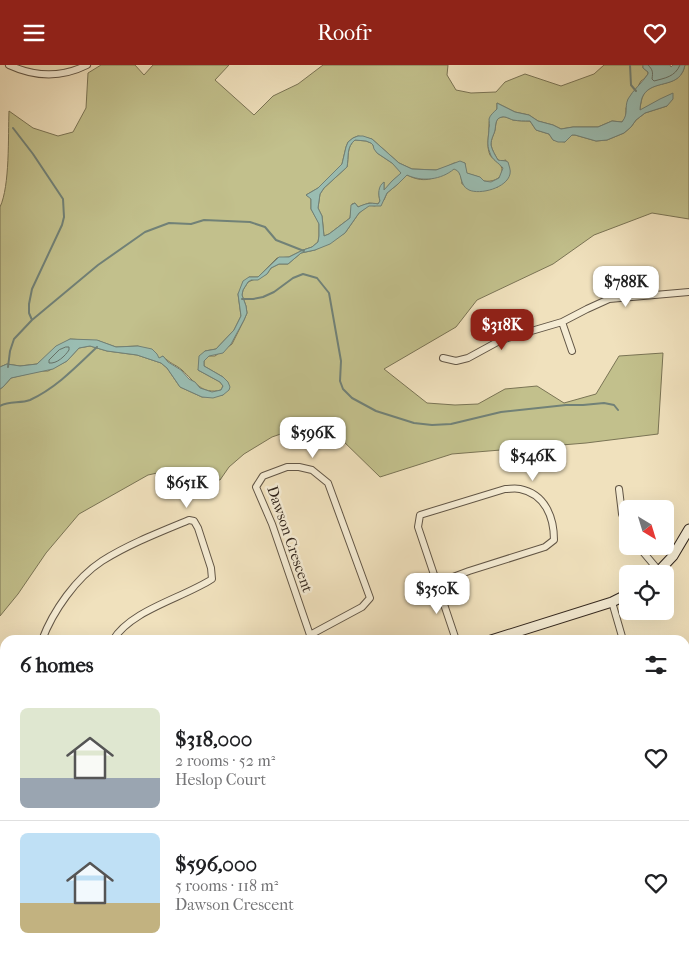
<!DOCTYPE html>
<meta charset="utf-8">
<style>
:root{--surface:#fff;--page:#f2f2f2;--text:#202124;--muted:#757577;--line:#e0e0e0;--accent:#8f2418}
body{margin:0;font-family:"IM FELL French Canon",serif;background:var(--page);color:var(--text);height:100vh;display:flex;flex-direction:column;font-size:19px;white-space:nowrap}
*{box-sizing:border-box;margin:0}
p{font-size:16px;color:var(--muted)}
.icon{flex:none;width:28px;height:28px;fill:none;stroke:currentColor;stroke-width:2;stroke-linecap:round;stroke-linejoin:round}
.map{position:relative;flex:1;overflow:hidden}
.drawer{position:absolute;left:0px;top:570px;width:690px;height:320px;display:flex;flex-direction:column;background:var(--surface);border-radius:15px 15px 0 0;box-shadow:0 5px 20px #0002}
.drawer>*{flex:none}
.needle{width:32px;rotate:142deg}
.tools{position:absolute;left:619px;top:435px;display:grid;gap:10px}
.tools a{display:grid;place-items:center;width:55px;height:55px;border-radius:8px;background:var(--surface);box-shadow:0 5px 20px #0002;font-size:25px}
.price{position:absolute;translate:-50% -42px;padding:0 11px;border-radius:10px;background:#fff;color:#222;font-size:16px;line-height:32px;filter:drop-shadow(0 1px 2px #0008)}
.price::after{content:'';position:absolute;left:50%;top:30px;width:15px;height:11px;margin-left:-8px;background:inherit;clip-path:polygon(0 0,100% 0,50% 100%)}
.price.active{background:var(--accent);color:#fff}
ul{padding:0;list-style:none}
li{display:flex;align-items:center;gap:15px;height:125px;padding:0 20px}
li+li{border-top:1px solid var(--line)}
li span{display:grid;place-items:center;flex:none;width:140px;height:100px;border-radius:8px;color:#555}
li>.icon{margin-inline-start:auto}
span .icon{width:60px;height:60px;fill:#fffc;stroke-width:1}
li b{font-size:21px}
h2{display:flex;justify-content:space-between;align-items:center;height:60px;padding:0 20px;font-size:21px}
header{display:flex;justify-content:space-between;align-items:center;height:65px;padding:0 20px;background:var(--accent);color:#fff;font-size:22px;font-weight:600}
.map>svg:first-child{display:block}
</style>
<header><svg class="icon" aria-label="menu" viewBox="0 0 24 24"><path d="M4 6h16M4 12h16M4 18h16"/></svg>Roofr<svg class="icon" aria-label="heart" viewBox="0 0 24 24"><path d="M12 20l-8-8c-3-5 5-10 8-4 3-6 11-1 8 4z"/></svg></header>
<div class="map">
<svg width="689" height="890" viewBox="0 0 689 890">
<rect width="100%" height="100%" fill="#f0e1bd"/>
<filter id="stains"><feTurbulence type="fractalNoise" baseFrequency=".004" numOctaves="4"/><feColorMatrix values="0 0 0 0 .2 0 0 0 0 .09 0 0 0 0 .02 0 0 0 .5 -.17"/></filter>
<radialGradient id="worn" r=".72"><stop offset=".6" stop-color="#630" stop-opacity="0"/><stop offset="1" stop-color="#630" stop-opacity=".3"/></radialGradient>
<path fill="#c2c08c" stroke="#7a7455" d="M101 0H135L144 10 153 0H229L215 15 254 50 273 31 298 19 323 0H448L447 10 456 25 471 28 496 27 505 17 525 9 561 21 594 9 604 0H643V3L648 7C648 11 644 14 641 16L626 43V52L622 57 612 56 598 62H573L561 64 553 60 538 56 529 50 515 47 497 38V44C494 47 491 50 490 54 489 56 489 59 489 62 489 71 486 81 490 90 493 95 503 100 502 105 502 115 491 117 484 116L479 112 466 108 465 98H454L444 103 436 105 412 104 399 98 372 74 358 71 353 73 348 77 346 82 342 99 318 123 306 130 311 133V144L319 158V171L318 177 312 182 303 185 289 192 277 193 258 212H249L238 229 241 251 234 265 216 284 205 286 198 305 220 317 223 321 221 325C202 330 195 317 182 305 175 299 170 299 163 291L159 294 138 281 116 282 99 276 70 274 37 299 20 301 7 299 0 302V142C10 121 8 71 9 46L33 63 58 71 73 67 86 43 88 8Z
M685 0H689V154L652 148 594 170 553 199 477 235 456 262 384 304 427 338 455 340 478 339 505 324 537 321 564 338 596 329 619 291 663 288 658 369 586 378 452 389 380 412 339 372 327 366 295 364 272 372 244 389 229 402 220 415 186 412 176 415 171 405 148 410 79 449 46 488 18 529 0 551V324L3 322 11 313 39 306H48L67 296 79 283 90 281 107 286 137 290 161 298 167 303 180 322 202 332 223 330V312L204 301V296L209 291H215L232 279 244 255 247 248 246 241 242 230 243 225 248 217 267 209 271 203 279 199H288L301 188 315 185 345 168 359 148 369 140 375 141 384 135 387 128 398 119 407 110C427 120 436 112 454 103 461 105 461 113 462 119L498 122 506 95 501 96 498 95C495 90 492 85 491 80 491 73 494 70 495 65 496 60 495 53 502 52 505 51 510 54 513 55 519 56 524 56 530 56L536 65 549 69 553 75 565 77 572 70H575L596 76 607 75 624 68 631 62 636 55 645 48 667 41 648 42 640 46C640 42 641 37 642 33 648 15 673 23 682 8 684 5 684 3 685 0Z
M355 75 366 76 371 78 373 80 377 88 392 98 402 108 392 116 384 126V117C379 124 378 128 380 136L378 139 369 138 358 142 355 138 352 139 350 153 329 169 324 171 322 151 318 143 320 129 324 123 347 102C349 92 346 82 355 75Z"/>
<path fill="#9abdb2" stroke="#718177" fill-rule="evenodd" d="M643 0H670L671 2 673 0H685C684 3 684 5 682 8 674 23 649 15 642 33 641 37 640 41 640 45L660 34 673 28V34L667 41 645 48 636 55 631 62 624 68 607 75 596 76 575 70H572L565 77H558L553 75 549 69 536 65 530 56C524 56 519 56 513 55 510 54 505 51 502 52 495 53 496 60 495 65 494 70 491 73 491 80 492 85 495 90 498 95 501 96 505 95 508 97 509 101 511 105 510 109 507 123 480 130 469 125 458 120 464 107 454 104 441 115 422 117 407 110L398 119 387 128 381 141H369L359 148 345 168 330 179 315 185 301 188 288 199H279L271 203 267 209 258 215H251L248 217 243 225 242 230 246 241 247 248 244 255 231 279 223 288 209 291 204 296V301L223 312 228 317 230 322 229 325 223 330 213 333 202 332 180 322 167 303 161 298 137 290 107 286 90 281 79 283 67 296 53 304 11 313 3 322 0 324V302L7 299 20 301 37 299 56 281 70 274 97 275 116 282 138 281 152 284 157 289 159 293 163 291 168 297 181 305 189 314 195 317 200 323 212 327 221 325 223 321 220 317 198 305 199 291 205 286 216 284 234 265 241 251 238 229 243 216 249 212H258L279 192H289L303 185 312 182 318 177 319 171V159L311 144V134L306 130 318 123 342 99 346 82 348 77 353 73 358 71H363L372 74 399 98 412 104 436 105 460 96 465 98 467 108 480 112 484 116 491 117 499 113 503 103C499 98 492 95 490 88 486 79 489 71 489 63 490 61 489 56 489 54 490 50 494 47 497 44V38L515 47 529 50 538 56 553 60 561 64 573 62H598L612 56 622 57C629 48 624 43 628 34 633 25 642 18 648 9V7L643 3ZM355 75 366 76 371 78 373 80 374 84 377 88 392 98 401 108 392 116 384 125V117C378 121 378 129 380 136L378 139C370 137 365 139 358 142L355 138 351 140 350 153 329 169 324 171 322 151 318 143 320 129 324 123 347 102C349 92 346 82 355 75Z"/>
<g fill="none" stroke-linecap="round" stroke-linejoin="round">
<path stroke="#667268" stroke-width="1" d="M648 0C653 5 653 7 652 14L654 16C665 13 675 12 680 0
M66 282H69V285C65 291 57 299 49 298V295L59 285Z"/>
<path stroke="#718177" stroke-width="2" d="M630 0 631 20 636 26
M13 63 33 89 63 134 64 152 62 160 32 224 29 239V248L32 255
M242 234H253L263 232 274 227 293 213 303 209 317 213 329 228 341 296 340 316 343 324 352 333 376 346 414 358 432 360 451 359 501 347 566 340H583L604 338 614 340 618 345
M8 302 10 286 14 274 32 255 98 200 145 167 169 158 191 159 204 155 250 157 265 162 276 175 304 186
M0 341C9 335 20 339 30 335 56 323 76 302 97 282"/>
<defs>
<path id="street" d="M9 0C35 12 61 13 87 0
M562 257 572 286
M443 293 456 296 468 293 501 275 562 257 587 244 609 234 689 227
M619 424 622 449 628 464
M638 481 659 506
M437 518 469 506 545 482 554 475C554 452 545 429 520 424 515 423 510 424 505 424L420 450 418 462 456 575
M612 537 623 575
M310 570 362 542 370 533 328 418 312 405 299 402H287L263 411 256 422 272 459 310 570 312 575
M42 575C53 546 76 513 102 496 129 479 160 467 189 455L194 456 198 463 211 503 212 514C183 533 131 545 113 575
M685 682H689
M685 856 689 857
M1 890 12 885
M275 890 284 885
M421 890 431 885"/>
<path id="secondary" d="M656 509 673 491 689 464
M491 575 612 537 628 529
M0 721 5 722
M685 813H689
M109 890 113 885
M608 890V885"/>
</defs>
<use href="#street" stroke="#625646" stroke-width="8"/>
<use href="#secondary" stroke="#33271e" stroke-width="11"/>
<use href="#street" stroke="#f5ecd4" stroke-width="6"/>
<use href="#secondary" stroke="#f5ecd4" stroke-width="9"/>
</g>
<g text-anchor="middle" stroke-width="5" stroke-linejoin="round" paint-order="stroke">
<g font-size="15" fill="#33271e" stroke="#f5ecd4">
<text transform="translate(290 474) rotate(71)" y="5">Dawson Crescent</text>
</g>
</g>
<rect width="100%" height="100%" filter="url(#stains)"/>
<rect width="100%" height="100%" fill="url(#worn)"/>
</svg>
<div class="tools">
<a><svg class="needle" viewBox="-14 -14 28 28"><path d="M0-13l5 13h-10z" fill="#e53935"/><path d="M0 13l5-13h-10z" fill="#757577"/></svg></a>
<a><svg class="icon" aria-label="locate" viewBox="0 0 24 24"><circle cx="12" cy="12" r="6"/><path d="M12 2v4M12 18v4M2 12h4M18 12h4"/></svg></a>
</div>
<b class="price" style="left:626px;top:243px">$788K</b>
<b class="price active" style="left:502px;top:286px">$318K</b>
<b class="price" style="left:313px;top:394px">$596K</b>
<b class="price" style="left:533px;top:417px">$546K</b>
<b class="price" style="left:187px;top:444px">$651K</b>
<b class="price" style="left:437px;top:550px">$350K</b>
<section class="drawer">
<h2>6 homes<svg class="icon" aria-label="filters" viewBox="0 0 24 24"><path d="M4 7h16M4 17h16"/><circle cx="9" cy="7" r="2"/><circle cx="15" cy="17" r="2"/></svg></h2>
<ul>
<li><span style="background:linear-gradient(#dfe7d0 70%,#9aa5b1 0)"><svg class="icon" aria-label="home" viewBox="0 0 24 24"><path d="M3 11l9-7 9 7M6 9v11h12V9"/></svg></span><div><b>$318,000</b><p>2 rooms · 52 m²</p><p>Heslop Court</p></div><svg class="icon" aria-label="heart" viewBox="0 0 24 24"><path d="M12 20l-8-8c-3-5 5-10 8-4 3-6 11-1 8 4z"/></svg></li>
<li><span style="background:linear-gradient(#bfe0f5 70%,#c2b280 0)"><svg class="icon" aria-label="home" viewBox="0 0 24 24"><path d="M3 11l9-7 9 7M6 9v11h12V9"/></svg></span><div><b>$596,000</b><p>5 rooms · 118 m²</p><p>Dawson Crescent</p></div><svg class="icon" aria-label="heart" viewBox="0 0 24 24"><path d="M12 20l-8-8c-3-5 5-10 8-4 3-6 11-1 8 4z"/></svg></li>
</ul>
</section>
</div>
